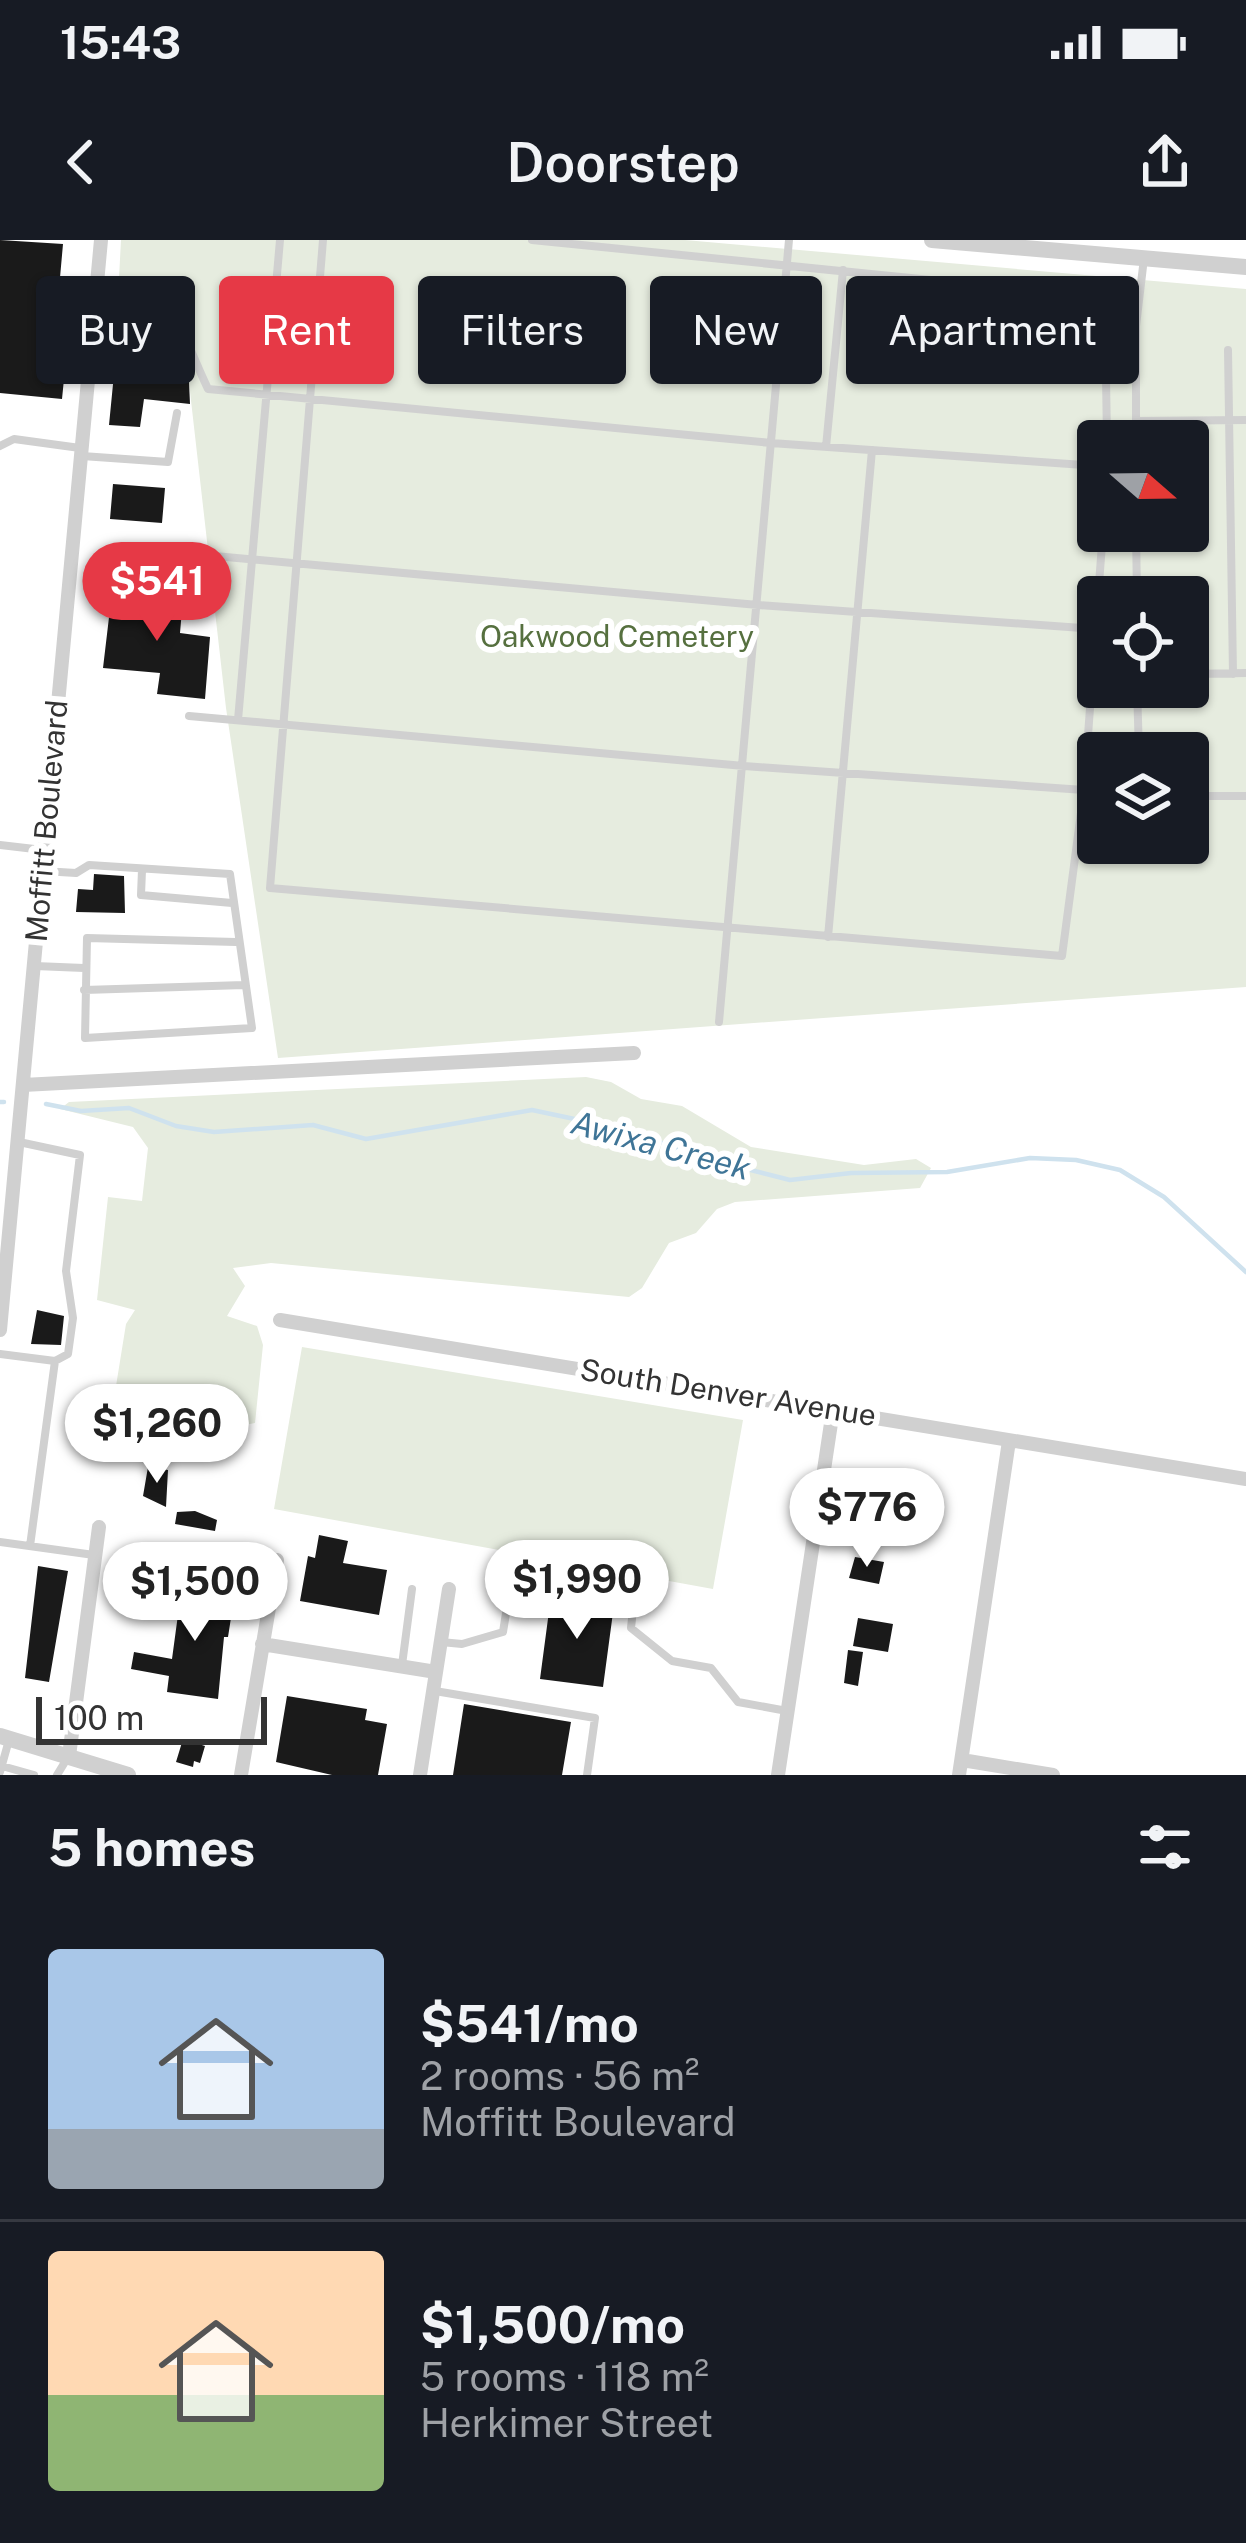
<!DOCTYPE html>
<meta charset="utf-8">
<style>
:root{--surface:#171b24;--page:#20242c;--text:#f1f3f6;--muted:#9ea1a6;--line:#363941;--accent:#e63946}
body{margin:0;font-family:"Public Sans",sans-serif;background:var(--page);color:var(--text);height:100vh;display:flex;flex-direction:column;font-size:45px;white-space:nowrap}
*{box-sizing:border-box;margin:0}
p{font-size:39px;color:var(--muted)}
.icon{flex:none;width:66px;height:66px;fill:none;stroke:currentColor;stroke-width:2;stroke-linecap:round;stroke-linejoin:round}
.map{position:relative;height:1535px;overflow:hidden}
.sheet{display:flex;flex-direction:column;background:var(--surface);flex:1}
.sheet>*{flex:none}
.hud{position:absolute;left:36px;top:36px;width:1176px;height:108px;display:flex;gap:24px}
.needle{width:78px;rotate:110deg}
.controls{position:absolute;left:1077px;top:180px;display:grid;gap:24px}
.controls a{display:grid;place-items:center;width:132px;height:132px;border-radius:12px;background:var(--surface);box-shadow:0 3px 9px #0004;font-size:60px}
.scale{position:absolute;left:36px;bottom:30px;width:231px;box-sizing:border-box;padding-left:12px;border:6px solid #333;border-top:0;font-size:33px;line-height:42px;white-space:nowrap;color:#333;-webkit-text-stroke:9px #fff;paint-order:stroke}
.price{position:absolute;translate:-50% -102px;padding:0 27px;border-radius:42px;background:#fff;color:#222;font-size:39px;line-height:78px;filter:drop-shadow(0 3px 6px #0008)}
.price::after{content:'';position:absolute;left:50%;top:72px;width:36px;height:27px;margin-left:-18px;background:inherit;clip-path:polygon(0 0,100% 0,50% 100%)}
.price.active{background:var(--accent);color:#fff}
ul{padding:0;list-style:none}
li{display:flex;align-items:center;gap:36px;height:300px;padding:0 48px}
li+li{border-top:3px solid var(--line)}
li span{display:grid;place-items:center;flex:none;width:336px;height:240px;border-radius:12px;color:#555}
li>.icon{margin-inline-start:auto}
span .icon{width:144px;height:144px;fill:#fffc;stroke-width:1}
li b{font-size:51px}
h2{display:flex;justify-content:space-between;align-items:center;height:144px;padding:0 48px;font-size:51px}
.pill{padding:0 42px;border-radius:12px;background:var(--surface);box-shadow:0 3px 9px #0004;font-size:42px;line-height:108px}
.pill.active{background:var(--accent);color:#fff}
.status{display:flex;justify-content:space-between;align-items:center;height:84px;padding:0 60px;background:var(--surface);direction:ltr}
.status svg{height:33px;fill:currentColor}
header{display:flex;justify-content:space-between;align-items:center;height:156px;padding:0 48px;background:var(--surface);font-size:54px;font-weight:600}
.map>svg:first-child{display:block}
</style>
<div class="status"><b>15:43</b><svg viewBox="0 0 49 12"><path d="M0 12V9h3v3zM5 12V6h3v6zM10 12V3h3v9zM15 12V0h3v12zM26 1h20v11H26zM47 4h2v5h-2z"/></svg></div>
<header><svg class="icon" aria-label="back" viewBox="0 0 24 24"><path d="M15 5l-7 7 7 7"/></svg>Doorstep<svg class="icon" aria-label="share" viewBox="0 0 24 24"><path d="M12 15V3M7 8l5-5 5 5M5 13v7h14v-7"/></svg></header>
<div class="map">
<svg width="1246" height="1535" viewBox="0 0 1246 1535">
<rect width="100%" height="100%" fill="#fff"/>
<path fill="#e6ecdf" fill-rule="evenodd" d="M121 0H685L1246 49V747L278 818 226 468 189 143 114 134ZM1098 201H1188V291H1098ZM1098 357H1188V447H1098ZM1098 513H1188V603H1098Z
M586 837 611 842 641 859 682 866 751 907 864 925 916 919 931 928 920 948 735 962 717 969 696 993 669 1003 642 1048 629 1057 271 1023 233 1028 245 1046 227 1076 257 1086 263 1105 255 1183 203 1193 150 1149 116 1146 126 1084 135 1070 97 1060 108 957 142 961 148 908 133 887 60 869 69 862Z
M302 1107 743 1180 713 1349 274 1269Z"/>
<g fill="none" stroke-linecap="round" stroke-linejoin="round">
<path stroke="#cfe2ee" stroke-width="4.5" d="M0 862H4
M46 864 81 871 129 868 176 886 214 892 313 885 366 899 532 870 636 892 688 914 790 940 851 933 947 932 1030 918 1076 920 1120 930 1164 957 1246 1032"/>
</g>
<path fill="#1a1a1a" d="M0 0 63 4 52 127 65 129 62 159 0 153Z
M140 99 175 103 171 140 189 142 190 164 144 159 140 187 109 185 114 134 136 137Z
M113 244 165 248 162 283 110 279Z
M112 352 183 358 180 393 210 397 205 459 157 454 160 433 103 428Z
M94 634 124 636 125 673 76 672 78 649 93 650Z
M37 1070 64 1076 61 1105 31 1104Z
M148 1227 168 1230 166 1267 143 1256Z
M195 1271 217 1280 215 1291 175 1284 177 1272Z
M319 1295 348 1301 343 1323 387 1330 379 1375 300 1361 308 1316 315 1318Z
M855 1317 884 1322 879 1344 849 1338Z
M38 1326 68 1331 49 1442 25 1438Z
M182 1345 235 1352 228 1397H224L218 1459 167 1452 169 1436 131 1429 134 1412 172 1419Z
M551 1356 614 1365 603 1447 540 1439Z
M858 1378 893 1384 888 1412 853 1406Z
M848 1410 863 1412 858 1446 844 1443Z
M287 1456 367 1469 365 1480 387 1484 378 1535H332L276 1522Z
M464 1464 571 1482 562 1535H453Z
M183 1499 205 1506 200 1523 194 1521 193 1527 176 1522Z"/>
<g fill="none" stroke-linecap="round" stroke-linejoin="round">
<path stroke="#d0d0d0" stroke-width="8" d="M323 0 270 648 1062 716 1084 550 1098 359
M532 0 1089 56 1105 71 1107 201
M97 59C187 67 172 73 208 149L771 203 1098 226
M1228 110 1233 434
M1136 181 1246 180
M1136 201V86L1144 18
M0 206 14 199 80 208
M826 207 843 30
M82 216 168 222 177 173
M1136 291 1137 357
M204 315 758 365 1096 389
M1098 357 1103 291
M1188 434 1246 433
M1137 447 1139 513
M189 476 744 526 1084 550
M238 480 280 0
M1188 556H1246
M0 605 43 610
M142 630 141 655 232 663
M43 631 76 633 89 625 230 634 252 788 85 798 87 698 236 702
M828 697 872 210
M35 726 84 728
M84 750 244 745
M719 782 789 0
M0 1114 55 1121 68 1114 73 1078 66 1031 80 915 19 902
M0 1302 94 1315
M30 1306 55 1121
M441 1402 462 1404 503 1392 510 1348 518 1341 626 1358 633 1369 631 1388 672 1421 711 1428 738 1462 787 1471
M402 1425 412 1349
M435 1451 595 1478 587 1535
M2 1526 34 1535
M0 1532 9 1500
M57 1535 68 1517"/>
<path stroke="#d0d0d0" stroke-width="14" d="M23 845 634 813
M280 1080 1246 1239
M0 1090 101 0
M262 1404 436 1432
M69 1516 99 1287
M962 1520 1053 1535
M241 1535 277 1320
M420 1535 449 1349
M778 1535 833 1170
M959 1535 1009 1201"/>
<path stroke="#d0d0d0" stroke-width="16" d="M932 0 1246 27
M0 1496 128 1535"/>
</g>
<g text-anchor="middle" stroke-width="12" stroke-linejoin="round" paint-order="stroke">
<g font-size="30" fill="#56703f" stroke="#fff">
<text x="617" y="407">Oakwood Cemetery</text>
</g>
<g font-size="30" fill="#333" stroke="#fff">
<text transform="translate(47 581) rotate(-85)" y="10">Moffitt Boulevard</text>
<text transform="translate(728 1153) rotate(9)" y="10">South Denver Avenue</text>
</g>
<g font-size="33" font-style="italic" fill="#3f7597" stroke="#fff">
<text transform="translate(661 905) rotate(15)" y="12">Awixa Creek</text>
</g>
</g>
</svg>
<div class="controls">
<a><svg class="needle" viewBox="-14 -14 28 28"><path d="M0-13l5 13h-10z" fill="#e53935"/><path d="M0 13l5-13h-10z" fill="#9ea1a6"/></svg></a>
<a><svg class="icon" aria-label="locate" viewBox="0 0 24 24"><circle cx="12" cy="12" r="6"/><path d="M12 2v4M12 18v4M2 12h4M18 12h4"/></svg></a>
<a><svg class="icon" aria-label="layers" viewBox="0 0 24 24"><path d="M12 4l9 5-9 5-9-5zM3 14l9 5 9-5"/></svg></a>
</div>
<div class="scale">100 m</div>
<b class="price active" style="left:157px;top:404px">$541</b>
<b class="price" style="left:157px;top:1246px">$1,260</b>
<b class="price" style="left:867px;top:1330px">$776</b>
<b class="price" style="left:577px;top:1402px">$1,990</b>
<b class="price" style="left:195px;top:1404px">$1,500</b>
<div class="hud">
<a class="pill">Buy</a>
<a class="pill active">Rent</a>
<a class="pill">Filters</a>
<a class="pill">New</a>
<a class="pill">Apartment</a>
</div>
</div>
<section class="sheet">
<h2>5 homes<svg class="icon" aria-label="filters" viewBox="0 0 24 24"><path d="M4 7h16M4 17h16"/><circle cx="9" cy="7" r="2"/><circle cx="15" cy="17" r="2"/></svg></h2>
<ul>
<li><span style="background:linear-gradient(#a9c7e8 75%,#9aa5b1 0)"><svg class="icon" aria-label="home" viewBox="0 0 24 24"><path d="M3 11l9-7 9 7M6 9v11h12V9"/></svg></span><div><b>$541/mo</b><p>2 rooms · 56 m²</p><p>Moffitt Boulevard</p></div></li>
<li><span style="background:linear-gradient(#ffd9b3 60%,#8fb573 0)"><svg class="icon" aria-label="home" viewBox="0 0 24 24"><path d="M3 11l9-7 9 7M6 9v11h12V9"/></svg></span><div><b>$1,500/mo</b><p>5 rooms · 118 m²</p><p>Herkimer Street</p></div></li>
</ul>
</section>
